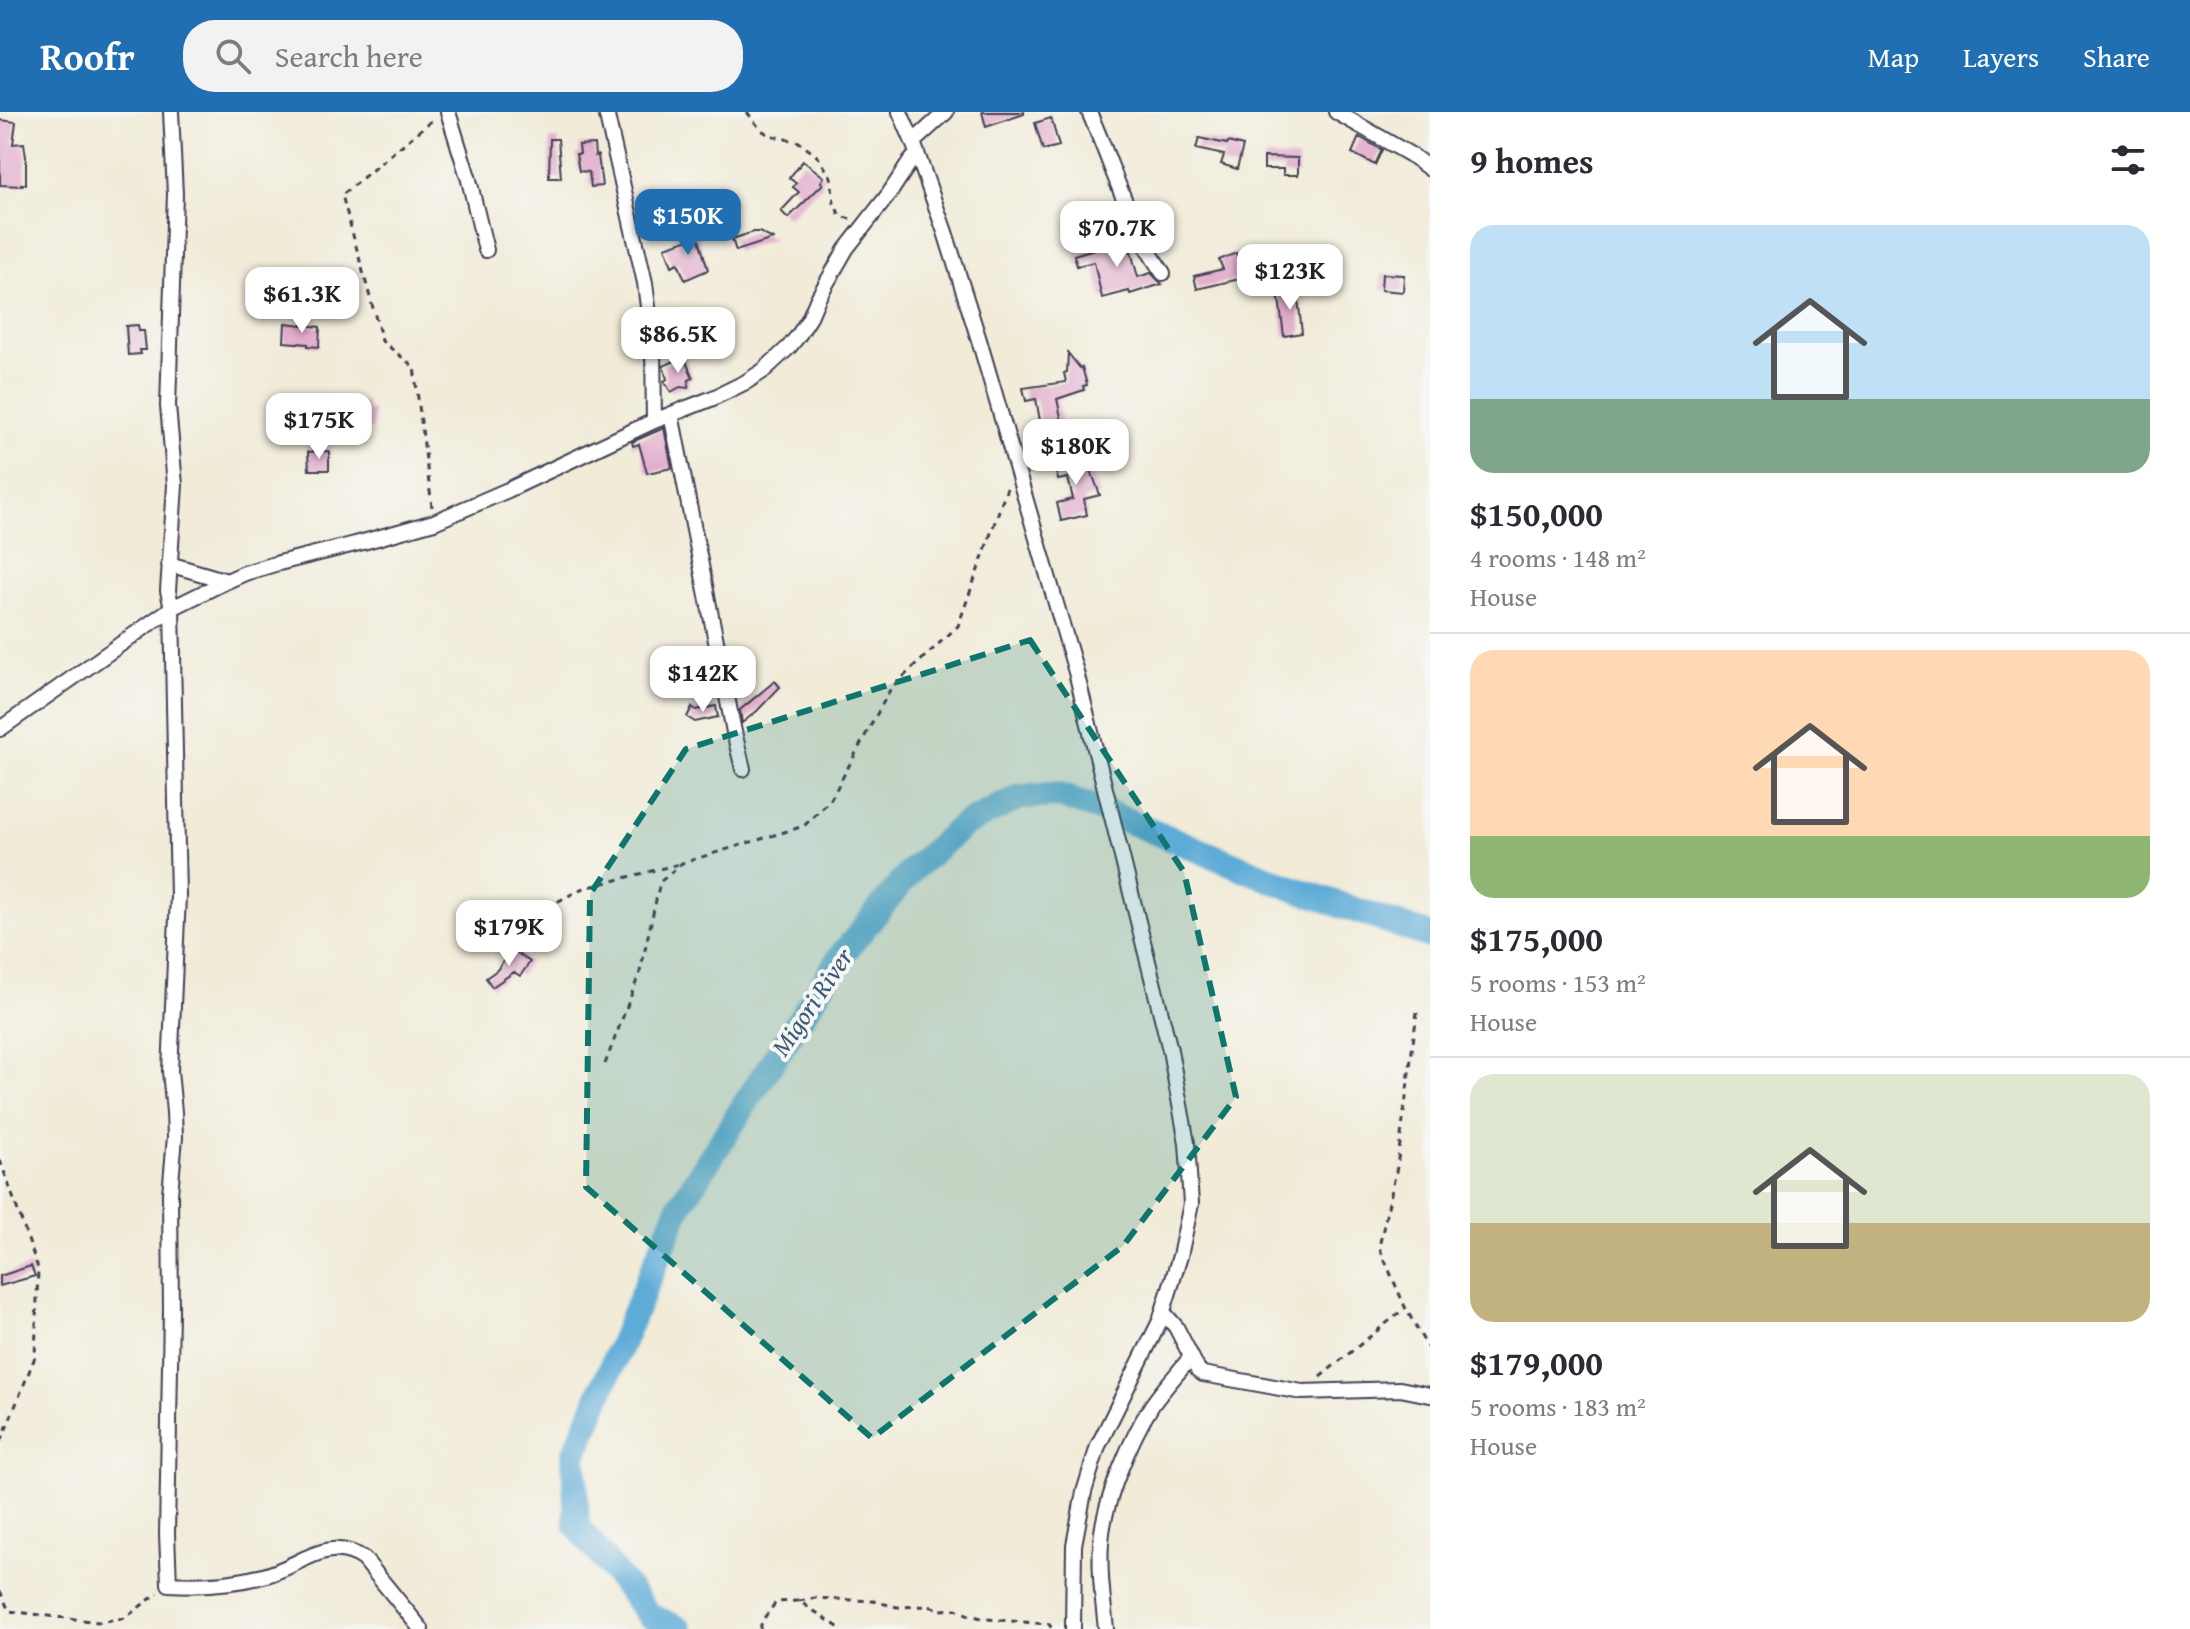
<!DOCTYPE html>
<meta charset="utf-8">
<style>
:root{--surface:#fff;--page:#f2f2f3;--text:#2b2b33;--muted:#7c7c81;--line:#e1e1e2;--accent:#1f6fb2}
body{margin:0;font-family:"Gentium Book Plus",serif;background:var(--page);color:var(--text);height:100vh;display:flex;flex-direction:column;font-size:30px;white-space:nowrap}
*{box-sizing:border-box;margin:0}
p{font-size:26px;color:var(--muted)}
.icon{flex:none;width:44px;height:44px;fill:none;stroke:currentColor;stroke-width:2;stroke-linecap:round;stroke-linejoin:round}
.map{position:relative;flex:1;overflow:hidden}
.drawer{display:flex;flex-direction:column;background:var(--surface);width:760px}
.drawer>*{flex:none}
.price{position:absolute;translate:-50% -68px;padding:0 18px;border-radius:16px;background:#fff;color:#222;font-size:26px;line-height:52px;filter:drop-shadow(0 2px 4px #0008)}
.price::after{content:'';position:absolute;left:50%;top:48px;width:24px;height:18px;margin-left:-12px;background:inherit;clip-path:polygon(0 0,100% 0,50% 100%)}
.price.current{background:var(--accent);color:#fff}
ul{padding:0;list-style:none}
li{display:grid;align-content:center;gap:16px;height:424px;padding:0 40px}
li+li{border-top:2px solid var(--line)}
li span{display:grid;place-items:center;height:248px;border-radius:24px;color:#555}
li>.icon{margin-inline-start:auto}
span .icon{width:144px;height:144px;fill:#fffc;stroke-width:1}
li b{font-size:34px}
h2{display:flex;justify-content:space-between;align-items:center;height:96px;padding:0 40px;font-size:34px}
header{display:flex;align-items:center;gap:48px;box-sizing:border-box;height:112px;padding:0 40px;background:var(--accent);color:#fff}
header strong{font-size:38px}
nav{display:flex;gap:44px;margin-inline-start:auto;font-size:28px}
.search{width:560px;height:72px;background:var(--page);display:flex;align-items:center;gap:20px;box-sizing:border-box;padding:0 28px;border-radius:32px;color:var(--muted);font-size:30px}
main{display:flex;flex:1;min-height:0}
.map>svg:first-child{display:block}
</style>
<header>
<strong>Roofr</strong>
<div class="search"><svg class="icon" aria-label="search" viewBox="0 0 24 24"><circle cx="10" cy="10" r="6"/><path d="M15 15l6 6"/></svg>Search here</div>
<nav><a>Map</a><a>Layers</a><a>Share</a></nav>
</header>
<main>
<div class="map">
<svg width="1430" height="1517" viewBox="0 0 1430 1517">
<rect width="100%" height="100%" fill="#f6f6f2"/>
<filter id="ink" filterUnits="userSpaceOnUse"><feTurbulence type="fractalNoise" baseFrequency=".0125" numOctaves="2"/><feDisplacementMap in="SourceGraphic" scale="16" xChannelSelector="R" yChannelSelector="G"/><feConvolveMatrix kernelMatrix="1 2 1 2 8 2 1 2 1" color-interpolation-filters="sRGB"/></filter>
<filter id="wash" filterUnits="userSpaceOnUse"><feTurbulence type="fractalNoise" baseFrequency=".006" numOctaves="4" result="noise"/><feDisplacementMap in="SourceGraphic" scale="32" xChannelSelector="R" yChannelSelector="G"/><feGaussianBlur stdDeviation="1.8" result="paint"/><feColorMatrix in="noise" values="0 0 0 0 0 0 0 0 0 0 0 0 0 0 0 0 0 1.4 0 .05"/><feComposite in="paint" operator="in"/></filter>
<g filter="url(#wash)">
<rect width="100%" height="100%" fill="#f1ebd8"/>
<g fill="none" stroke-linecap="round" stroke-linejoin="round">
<path stroke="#5dabd7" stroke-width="26" d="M680 1517 649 1503 577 1414 574 1343 680 1093 840 845 912 758 963 713 1020 685 1056 683 1094 695 1289 775 1430 824"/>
</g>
<g id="blocks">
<path fill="#e2accc" d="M982 0H1024V2L986 15Z
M1051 6 1059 34 1043 38 1035 11Z
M0 8 16 10 13 32 24 31 26 45V72H21L22 74 0 73Z
M1359 25 1382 38 1375 53 1352 41Z
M1199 26 1227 32 1228 30 1243 34 1237 57 1221 52 1224 43 1196 37Z
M550 27H558L561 66H549Z
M594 32 595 44 598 43 602 74 591 75 589 60 579 59 576 42H580L579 33Z
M1264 45 1298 46V63H1283V57H1264Z
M803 49 824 65 821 70 823 72 788 106 781 99 799 80 793 75 796 71 789 66Z
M754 120H759L773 127 736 139 732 127Z
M1129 123 1134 134 1130 136 1138 165 1151 161 1162 172 1130 182 1129 179 1102 186 1094 150 1077 154 1074 143 1118 130 1117 127Z
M698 124 708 158 685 168 678 151 672 154 665 135Z
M1236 141 1239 149 1243 147 1246 154 1266 149 1269 160 1197 177 1194 164 1223 157 1219 148Z
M1382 162 1404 163 1403 180 1381 178Z
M1297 177 1302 221 1284 224 1278 179Z
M285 211 320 215 319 235 308 234V232L284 230Z
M138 213 139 219H144L146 238H140L141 242 128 243 126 214Z
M1068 241 1080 256 1082 255 1087 273 1083 274 1084 278 1057 287 1062 310 1041 314 1036 287 1026 289 1023 276 1066 270 1064 261 1067 260Z
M684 245 693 266 689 268 688 276 680 275 671 280 664 269 667 267 663 254Z
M355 290H366V298H373V317H349V298H355Z
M664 316 672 356 647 361 639 332 633 334 632 330Z
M329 339V358H309L308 340Z
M1086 345 1100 383 1084 387 1087 403 1061 409 1057 391 1073 387 1068 366 1058 368 1055 352Z
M775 569 780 575 757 599 742 611 740 598Z
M716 594 718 605 695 610 687 605 692 595 696 598Z
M512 837 530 850 520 864 514 860 492 875 486 866 497 858Z
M31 1154 35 1164 0 1174V1164Z"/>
</g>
</g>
<g filter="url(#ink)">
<use href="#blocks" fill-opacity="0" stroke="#414053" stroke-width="2"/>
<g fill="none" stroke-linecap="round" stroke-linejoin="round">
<defs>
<path id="minor" d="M171 0 175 82 168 294 175 373 168 479 172 496 178 784 170 959 174 1000 175 1025 170 1082 171 1199 167 1422 169 1472C202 1474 232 1472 263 1464 300 1455 327 1422 364 1447L421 1517
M448 0 469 68 486 138
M606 0 645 171 653 235 654 309
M900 0 913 30 945 120 979 228 1076 560 1170 938 1187 1031 1191 1092 1180 1144 1160 1209 1098 1334 1084 1380 1074 1433 1073 1517
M1089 0C1113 54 1129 113 1163 161
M1336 0 1411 43 1430 57
M913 30 946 0
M671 302 734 620 743 657
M169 452 227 469
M0 617 172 496 227 469 245 461 275 452 363 430 434 410 508 378 654 309 713 286 746 270 763 259 789 235 798 224 809 207 818 186 846 137 889 82 910 50 917 42
M1163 1200 1176 1215 1198 1258 1203 1262 1302 1280 1400 1277 1430 1283
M1106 1517C1103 1488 1099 1460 1101 1431 1103 1391 1131 1326 1152 1293 1164 1276 1178 1261 1191 1245"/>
</defs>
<use href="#minor" stroke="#414053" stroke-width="18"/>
<path stroke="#414053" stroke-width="3" stroke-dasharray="6 6" stroke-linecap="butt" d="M747 0 760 17 769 23 799 30 818 45 831 65 834 91 840 104 851 107
M432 395 414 255 382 229 342 83 436 5
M505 818 581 777 679 752
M1417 900 1397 1055 1379 1135 1405 1195 1430 1240
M605 952 640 860 660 770 682 751 804 714 831 687 891 576 958 514 1007 376
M0 1048 38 1156 35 1245 0 1332
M1320 1265 1404 1197
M0 1479 9 1499 98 1510 125 1506 158 1481
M799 1489 815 1486 873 1489 897 1495 929 1494 941 1498 956 1497 969 1503 986 1507 1049 1512 1052 1517
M760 1517 762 1509 776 1490 799 1489 841 1517"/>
<use href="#minor" stroke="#fff" stroke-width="14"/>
</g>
</g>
<path fill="#0f766e" fill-opacity="0.2" stroke="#0f766e" stroke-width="6" stroke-dasharray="16 10" stroke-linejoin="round" d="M1030 528 1184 760 1236 985 1123 1134 872 1326 586 1075 590 782 686 637Z"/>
<g text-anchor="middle" stroke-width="8" stroke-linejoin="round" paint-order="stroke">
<g font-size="26" font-style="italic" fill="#3a5979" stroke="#f6f6f2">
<text transform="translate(812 890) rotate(-56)" y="9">Migori River</text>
</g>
</g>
</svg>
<b class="price current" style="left:688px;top:145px">$150K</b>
<b class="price" style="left:1117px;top:157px">$70.7K</b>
<b class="price" style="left:1290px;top:200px">$123K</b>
<b class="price" style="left:302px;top:223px">$61.3K</b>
<b class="price" style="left:678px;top:263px">$86.5K</b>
<b class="price" style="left:319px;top:349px">$175K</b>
<b class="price" style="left:1076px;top:375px">$180K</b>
<b class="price" style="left:703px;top:602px">$142K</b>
<b class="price" style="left:509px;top:856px">$179K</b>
</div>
<section class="drawer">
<h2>9 homes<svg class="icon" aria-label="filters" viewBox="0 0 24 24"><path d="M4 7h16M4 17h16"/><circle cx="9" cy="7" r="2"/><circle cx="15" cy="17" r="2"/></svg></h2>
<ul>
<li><span style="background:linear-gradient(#bfe0f5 70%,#7fa58c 0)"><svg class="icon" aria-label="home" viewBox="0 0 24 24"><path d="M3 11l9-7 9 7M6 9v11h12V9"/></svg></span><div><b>$150,000</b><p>4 rooms · 148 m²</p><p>House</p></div></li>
<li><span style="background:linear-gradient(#ffd9b3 75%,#8fb573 0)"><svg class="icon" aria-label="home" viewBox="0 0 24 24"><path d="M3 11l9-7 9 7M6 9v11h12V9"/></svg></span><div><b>$175,000</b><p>5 rooms · 153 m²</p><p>House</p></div></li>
<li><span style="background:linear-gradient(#dfe7d0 60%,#c2b280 0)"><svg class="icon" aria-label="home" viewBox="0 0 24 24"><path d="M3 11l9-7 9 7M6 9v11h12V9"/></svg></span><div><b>$179,000</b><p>5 rooms · 183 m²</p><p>House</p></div></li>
</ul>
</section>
</main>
